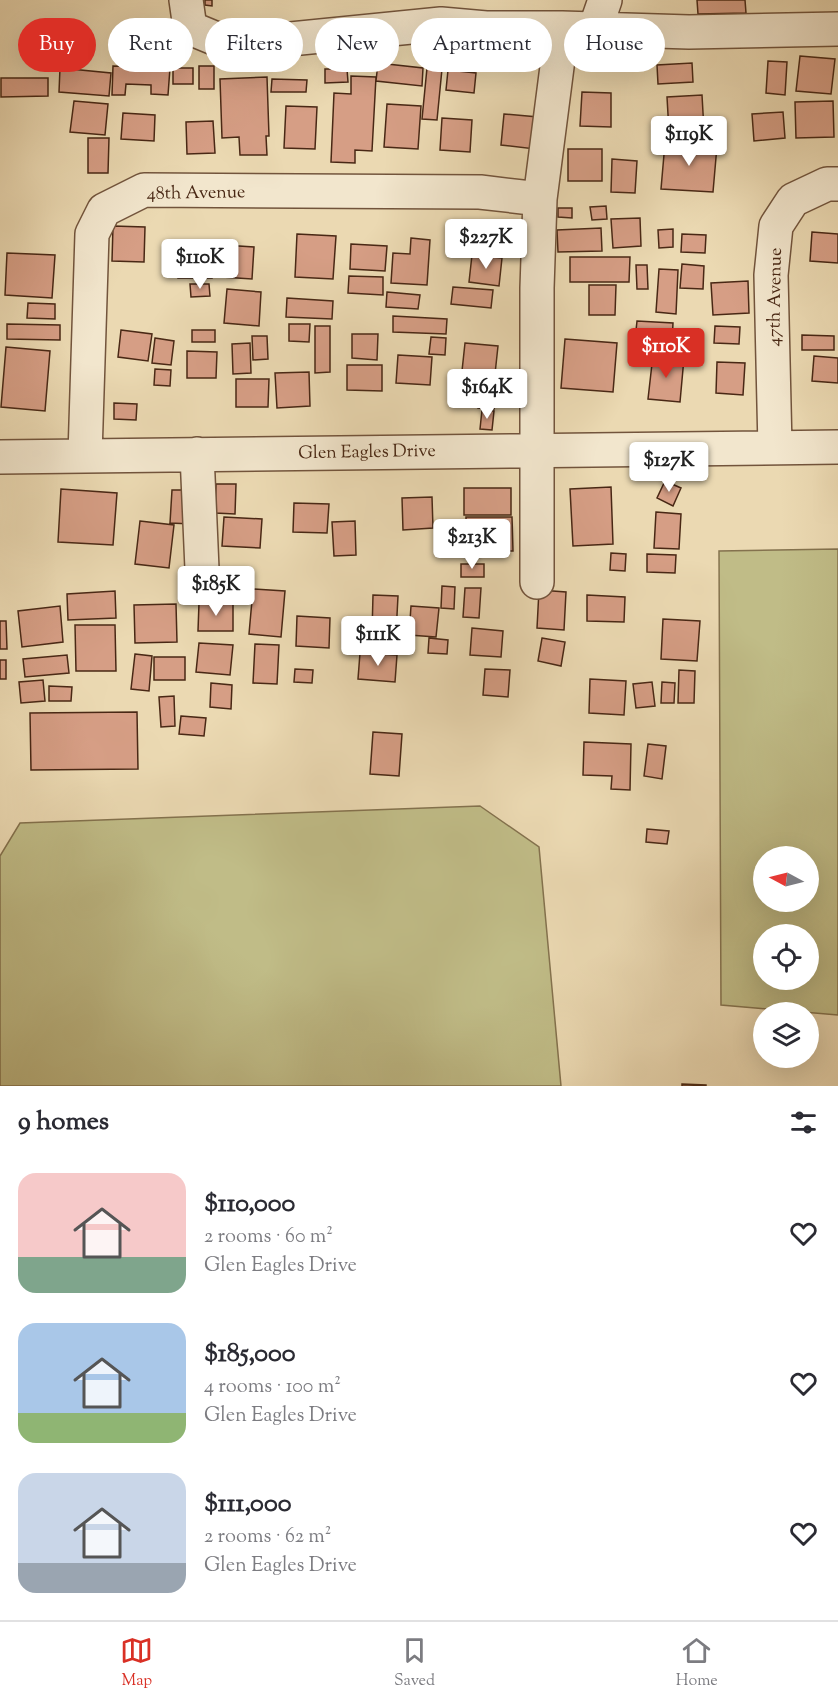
<!DOCTYPE html>
<meta charset="utf-8">
<style>
:root{--surface:#fff;--page:#f2f2f3;--text:#2b2b33;--muted:#7c7c81;--line:#e1e1e2;--accent:#d93025}
body{margin:0;font-family:"Sorts Mill Goudy",serif;background:var(--page);color:var(--text);height:100vh;display:flex;flex-direction:column;font-size:22px;white-space:nowrap}
*{box-sizing:border-box;margin:0}
p{font-size:20px;color:var(--muted)}
.icon{flex:none;width:33px;height:33px;fill:none;stroke:currentColor;stroke-width:2;stroke-linecap:round;stroke-linejoin:round}
.map{position:relative;height:1086px;overflow:hidden}
.panel{display:flex;flex-direction:column;background:var(--surface);flex:1}
.panel>*{flex:none}
.banner{position:absolute;left:18px;top:18px;width:802px;height:54px;display:flex;gap:12px}
.needle{width:39px;rotate:277deg}
.controls{position:absolute;left:753px;top:846px;display:grid;gap:12px}
.controls a{display:grid;place-items:center;width:66px;height:66px;border-radius:50%;background:var(--surface);box-shadow:0 6px 24px #0002;font-size:30px}
.price{position:absolute;translate:-50% -51px;padding:0 14px;border-radius:6px;background:#fff;color:#222;font-size:20px;line-height:39px;filter:drop-shadow(0 2px 3px #0008)}
.price::after{content:'';position:absolute;left:50%;top:36px;width:18px;height:14px;margin-left:-9px;background:inherit;clip-path:polygon(0 0,100% 0,50% 100%)}
.price.on{background:var(--accent);color:#fff}
ul{padding:0;list-style:none}
li{display:flex;align-items:center;gap:18px;height:150px;padding:0 18px}
li span{display:grid;place-items:center;flex:none;width:168px;height:120px;border-radius:18px;color:#555}
li>.icon{margin-inline-start:auto}
span .icon{width:72px;height:72px;fill:#fffc;stroke-width:1}
li b{font-size:26px}
h2{display:flex;justify-content:space-between;align-items:center;height:72px;padding:0 18px;font-size:26px}
.chip{padding:0 21px;border-radius:27px;background:var(--surface);box-shadow:0 6px 24px #0002;font-size:21px;line-height:54px}
.chip.on{background:var(--accent);color:#fff}
.tab-bar{display:flex;justify-content:space-around;align-items:center;height:84px;border-top:2px solid var(--line);background:var(--surface);font-size:16px;color:var(--muted)}
.tab-bar a{display:grid;justify-items:center;gap:3px}
.tab-bar .on{color:var(--accent)}
.map>svg:first-child{display:block}
</style>
<div class="map">
<svg width="838" height="1086" viewBox="0 0 838 1086">
<rect width="100%" height="100%" fill="#ebd9b2"/>
<filter id="stains"><feTurbulence type="fractalNoise" baseFrequency=".00333" numOctaves="4"/><feColorMatrix values="0 0 0 0 .2 0 0 0 0 .09 0 0 0 0 .02 0 0 0 .5 -.17"/></filter>
<radialGradient id="worn" r=".72"><stop offset=".6" stop-color="#630" stop-opacity="0"/><stop offset="1" stop-color="#630" stop-opacity=".3"/></radialGradient>
<path fill="#c0bc87" stroke="#84724e" stroke-width="1.5" fill-rule="evenodd" d="M838 549V1015L721 1005 719 551ZM764 856H808V902H764ZM764 934H808V980H764Z
M480 806 539 847 561 1086H0V856L20 823Z"/>
<path fill="#d69e85" stroke="#492815" stroke-width="1.5" d="M205 0H212V6L205 5Z
M697 0H745L746 13 698 14Z
M800 56 835 59 831 94 796 91Z
M768 61 787 62 785 95 766 93Z
M378 63 423 68 422 86 376 81Z
M692 63 693 82 658 84 657 65Z
M113 66 170 68 168 95 151 94V85L126 84 125 95H112Z
M199 66H214V89H199Z
M60 68 111 73 109 96 59 92Z
M173 68H193V84H173Z
M427 68 442 69 437 120 422 119Z
M325 69H347L348 82 325 83Z
M448 70 476 73 474 93 446 90Z
M351 76 376 77 372 151 355 150V163L331 162 334 93 351 94Z
M267 77 269 136H266L267 155H240L239 137 222 138 220 79Z
M1 78H48V96L1 97Z
M272 79 307 80 306 92H271Z
M582 92 611 93V127L580 126Z
M702 95 704 130 669 132 667 97Z
M74 101 108 104 105 135 70 132Z
M833 101 834 137 796 138 795 102Z
M387 104 421 106 418 149 384 147Z
M286 106 317 107 315 149 284 148Z
M783 112 785 138 754 141 752 114Z
M123 113 155 115 154 141 121 139Z
M504 114 538 117 535 149 501 145Z
M442 118 472 120 470 152 440 150Z
M213 121 215 153 187 154 186 122Z
M88 138H109L108 173H88Z
M665 143 717 146 713 192 661 189Z
M568 149H602V181H568Z
M612 159 637 161 635 193 611 192Z
M606 206 607 219 592 220 590 207Z
M558 208H572V218L558 217Z
M640 218 641 246 613 248 611 219Z
M113 226 145 227 144 262 112 261Z
M601 228 602 251 558 252 557 230Z
M673 229V247L659 248 658 230Z
M812 232 838 234V263L810 261Z
M297 234 336 236 333 279 295 277Z
M682 234 706 235 705 253 681 252Z
M411 238 430 240 427 285 391 283 393 253 410 254Z
M351 244 387 246 385 271 350 269Z
M179 245H212V278H178Z
M223 245 254 247 252 279 222 277Z
M7 253 55 255 52 298 5 295Z
M472 255 502 258 499 286 469 282Z
M570 257H630L629 282H570Z
M682 264 704 266 703 289 680 288Z
M636 265H647L648 289H637Z
M659 269 678 270 676 314 656 312Z
M349 276 383 277V295L348 293Z
M748 281 749 313 713 315 711 283Z
M190 284H209L210 296 191 297Z
M589 285H616L615 315H589Z
M453 287 493 290 491 308 451 304Z
M227 289 261 292 259 326 224 323Z
M387 292 420 295 418 309 386 307Z
M287 298 333 301 332 319 286 317Z
M28 303 55 304V319L27 318Z
M393 316 447 319 446 334 393 332Z
M637 321 673 323 672 343 635 340Z
M7 324 60 325V340L7 339Z
M289 324H310L309 342 289 341Z
M315 326H330V372L315 373Z
M715 326 740 327 739 344 714 343Z
M121 330 152 334 148 361 118 357Z
M192 330H215V342H192Z
M352 334H378L377 360 352 358Z
M802 335 834 336V350H802Z
M252 336H267L268 359 253 360Z
M431 337 446 338 445 355 429 354Z
M155 338 174 341 171 365 152 363Z
M565 339 617 343 613 392 561 388Z
M250 343 251 373 233 374 232 344Z
M465 343 498 346 495 374 462 371Z
M6 347 50 351 45 411 1 407Z
M187 351 217 352 216 378H187Z
M398 355 432 357 430 385 396 383Z
M653 355 684 358 680 402 648 399Z
M814 356 838 358V383L812 381Z
M717 362 745 363 743 395 716 393Z
M347 365H382V391L347 390Z
M155 369 171 370 170 386 154 385Z
M309 372 310 406 277 408 275 373Z
M236 379H269L268 407H236Z
M480 379 496 380 494 409 478 408Z
M114 403 137 404 136 420 114 419Z
M482 410 494 411 492 430 480 429Z
M665 481 681 488 673 506 657 498Z
M216 484H236L235 514 215 513Z
M611 487 613 544 573 546 570 489Z
M464 488H511V515H464Z
M61 489 117 493 113 545 58 542Z
M172 490H194L192 524 170 523Z
M432 497 433 528 403 530 402 498Z
M294 503 329 504 327 533 293 532Z
M656 512 681 514 679 549 654 548Z
M224 517 262 519 260 548 222 546Z
M466 517H512L513 551H487V557L466 558Z
M140 521 174 525 169 568 135 564Z
M355 521 356 555 334 556 332 522Z
M611 553 626 554 625 571 610 570Z
M647 554 676 555 675 573 647 572Z
M461 564H484V577H461Z
M442 586 455 587 454 609 441 608Z
M465 588H481L479 618 463 617Z
M253 589 285 591 281 637 249 634Z
M539 590 566 592 564 630 537 628Z
M115 591 116 618 68 620 67 594Z
M373 595 398 596 396 634 372 633Z
M587 595 625 597 624 622 587 621Z
M199 603H233V631H198Z
M176 604 177 642 135 643 134 605Z
M60 606 63 642 22 647 18 611Z
M411 606 439 608 436 637 409 635Z
M297 616 330 618 329 648 296 646Z
M663 619 700 621 697 661 661 659Z
M0 621H6L7 649H0Z
M75 625H115L116 671H76Z
M472 628 503 631 501 657 470 655Z
M429 638 448 640 447 654 428 653Z
M542 638 565 642 561 666 538 661Z
M199 643 233 645 230 675 196 672Z
M255 644 279 645 277 684 253 683Z
M360 653 397 655 395 682 358 679Z
M135 654 152 656 149 691 131 689Z
M67 655 69 673 25 677 23 659Z
M154 657H185V680H154Z
M0 660H6V679H0Z
M295 669 313 670 312 683 294 682Z
M485 669 510 670 508 697 483 695Z
M679 670 695 671 694 703H678Z
M590 679 626 681 624 715 589 713Z
M43 680 45 701 21 703 19 682Z
M652 682 655 706 636 708 633 684Z
M662 682 675 683 674 703H661Z
M211 683 232 685 231 709 210 707Z
M49 686 72 687 71 701H49Z
M174 696 175 726 161 727 159 697Z
M137 712 138 769 31 770 30 713Z
M181 716 206 718 204 736 179 734Z
M373 732 402 734 399 776 370 774Z
M584 742 631 744 630 790 611 789 612 776 583 775Z
M648 744 666 746 662 779 644 776Z
M647 829 669 831 667 844 646 842Z
M682 1084 706 1085V1086H682Z"/>
<g fill="none" stroke-linecap="round" stroke-linejoin="round">
<defs>
<path id="minor" d="M186 0 190 28 231 45 441 24 486 28H562L689 32 838 29
M595 29 605 0
M540 199 562 28
M775 448 771 275 776 226 793 200 827 184H838
M197 454 202 569
M85 455 92 234 104 210 144 190 480 192 540 199 537 288V582
M0 457 838 447"/>
</defs>
<use href="#minor" stroke="#72543c" stroke-width="36"/>
<use href="#minor" stroke="#f2e6cd" stroke-width="33"/>
</g>
<g text-anchor="middle" stroke-width="6" stroke-linejoin="round" paint-order="stroke">
<g font-size="18" fill="#492815" stroke="#f2e6cd">
<text transform="translate(196 192) rotate(-1)" y="6">48th Avenue</text>
<text transform="translate(774 297) rotate(-89)" y="6">47th Avenue</text>
<text transform="translate(367 451) rotate(-1)" y="6">Glen Eagles Drive</text>
</g>
</g>
<rect width="100%" height="100%" filter="url(#stains)"/>
<rect width="100%" height="100%" fill="url(#worn)"/>
</svg>
<div class="controls">
<a><svg class="needle" viewBox="-14 -14 28 28"><path d="M0-13l5 13h-10z" fill="#e53935"/><path d="M0 13l5-13h-10z" fill="#7c7c81"/></svg></a>
<a><svg class="icon" aria-label="locate" viewBox="0 0 24 24"><circle cx="12" cy="12" r="6"/><path d="M12 2v4M12 18v4M2 12h4M18 12h4"/></svg></a>
<a><svg class="icon" aria-label="layers" viewBox="0 0 24 24"><path d="M12 4l9 5-9 5-9-5zM3 14l9 5 9-5"/></svg></a>
</div>
<b class="price" style="left:689px;top:167px">$119K</b>
<b class="price" style="left:486px;top:270px">$227K</b>
<b class="price" style="left:200px;top:290px">$110K</b>
<b class="price on" style="left:666px;top:379px">$110K</b>
<b class="price" style="left:487px;top:420px">$164K</b>
<b class="price" style="left:669px;top:493px">$127K</b>
<b class="price" style="left:472px;top:570px">$213K</b>
<b class="price" style="left:216px;top:617px">$185K</b>
<b class="price" style="left:378px;top:667px">$111K</b>
<div class="banner">
<a class="chip on">Buy</a>
<a class="chip">Rent</a>
<a class="chip">Filters</a>
<a class="chip">New</a>
<a class="chip">Apartment</a>
<a class="chip">House</a>
</div>
</div>
<section class="panel">
<h2>9 homes<svg class="icon" aria-label="filters" viewBox="0 0 24 24"><path d="M4 7h16M4 17h16"/><circle cx="9" cy="7" r="2"/><circle cx="15" cy="17" r="2"/></svg></h2>
<ul>
<li><span style="background:linear-gradient(#f6c9c9 70%,#7fa58c 0)"><svg class="icon" aria-label="home" viewBox="0 0 24 24"><path d="M3 11l9-7 9 7M6 9v11h12V9"/></svg></span><div><b>$110,000</b><p>2 rooms · 60 m²</p><p>Glen Eagles Drive</p></div><svg class="icon" aria-label="heart" viewBox="0 0 24 24"><path d="M12 20l-8-8c-3-5 5-10 8-4 3-6 11-1 8 4z"/></svg></li>
<li><span style="background:linear-gradient(#a9c7e8 75%,#8fb573 0)"><svg class="icon" aria-label="home" viewBox="0 0 24 24"><path d="M3 11l9-7 9 7M6 9v11h12V9"/></svg></span><div><b>$185,000</b><p>4 rooms · 100 m²</p><p>Glen Eagles Drive</p></div><svg class="icon" aria-label="heart" viewBox="0 0 24 24"><path d="M12 20l-8-8c-3-5 5-10 8-4 3-6 11-1 8 4z"/></svg></li>
<li><span style="background:linear-gradient(#c9d6e8 75%,#9aa5b1 0)"><svg class="icon" aria-label="home" viewBox="0 0 24 24"><path d="M3 11l9-7 9 7M6 9v11h12V9"/></svg></span><div><b>$111,000</b><p>2 rooms · 62 m²</p><p>Glen Eagles Drive</p></div><svg class="icon" aria-label="heart" viewBox="0 0 24 24"><path d="M12 20l-8-8c-3-5 5-10 8-4 3-6 11-1 8 4z"/></svg></li>
</ul>
</section>
<nav class="tab-bar">
<a class="on"><svg class="icon" aria-label="map" viewBox="0 0 24 24"><path d="M3 6l6-2 6 2 6-2v14l-6 2-6-2-6 2zM9 4v14M15 6v14"/></svg>Map</a>
<a><svg class="icon" aria-label="saved" viewBox="0 0 24 24"><path d="M7 4h10v16l-5-4-5 4z"/></svg>Saved</a>
<a><svg class="icon" aria-label="home" viewBox="0 0 24 24"><path d="M3 11l9-7 9 7M6 9v11h12V9"/></svg>Home</a>
</nav>
